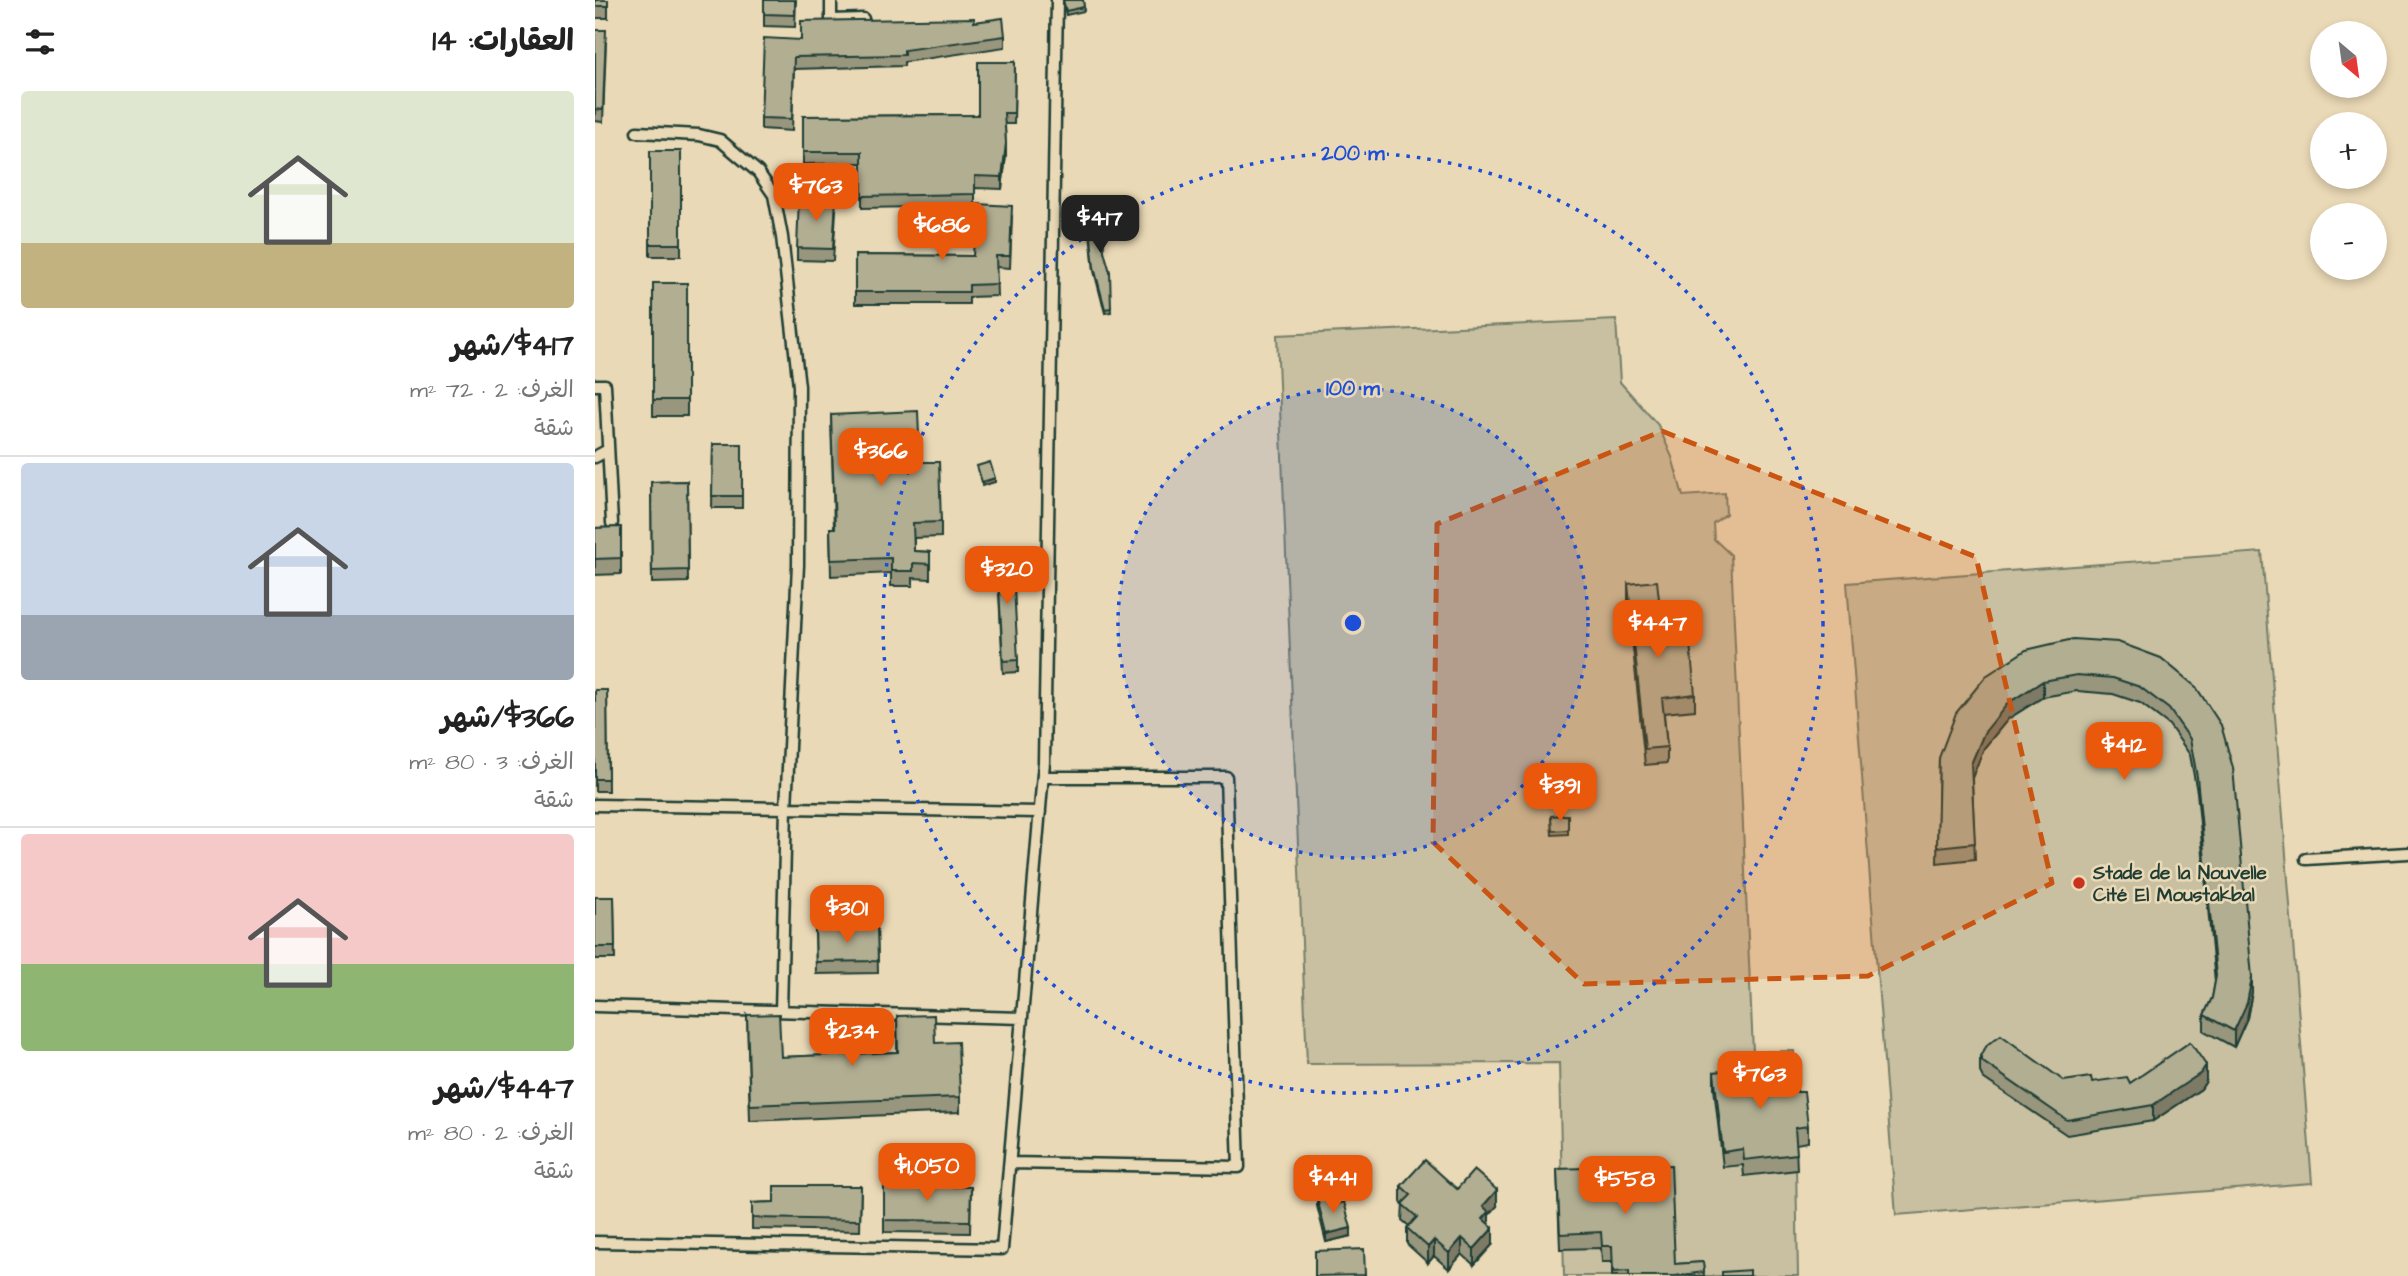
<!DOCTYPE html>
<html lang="ar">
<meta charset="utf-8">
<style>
:root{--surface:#fff;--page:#f6f6f6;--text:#222;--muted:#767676;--line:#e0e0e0;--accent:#ea580c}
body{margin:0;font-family:"Architects Daughter","Playpen Sans Arabic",sans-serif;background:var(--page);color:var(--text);direction:rtl;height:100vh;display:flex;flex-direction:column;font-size:26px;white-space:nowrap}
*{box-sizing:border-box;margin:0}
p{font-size:23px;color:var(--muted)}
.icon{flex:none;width:38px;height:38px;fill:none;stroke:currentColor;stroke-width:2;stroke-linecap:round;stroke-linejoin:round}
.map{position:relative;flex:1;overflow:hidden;direction:ltr}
.side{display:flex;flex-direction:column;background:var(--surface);width:595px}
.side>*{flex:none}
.needle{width:46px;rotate:151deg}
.controls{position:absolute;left:1715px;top:21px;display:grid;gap:14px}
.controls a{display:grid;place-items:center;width:77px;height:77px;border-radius:50%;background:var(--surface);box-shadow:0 4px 10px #0003;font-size:35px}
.price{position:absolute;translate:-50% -60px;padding:0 16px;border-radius:14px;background:var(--accent);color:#fff;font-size:23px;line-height:46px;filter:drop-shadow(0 2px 4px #0008)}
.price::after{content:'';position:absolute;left:50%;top:42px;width:21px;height:16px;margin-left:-10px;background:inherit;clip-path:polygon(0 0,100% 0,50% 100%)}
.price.on{background:#222;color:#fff}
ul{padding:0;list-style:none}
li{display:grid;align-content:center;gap:14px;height:371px;padding:0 21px}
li+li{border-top:2px solid var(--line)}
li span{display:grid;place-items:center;height:217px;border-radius:7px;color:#555}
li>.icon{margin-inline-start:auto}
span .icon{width:126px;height:126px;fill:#fffc;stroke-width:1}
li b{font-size:30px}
h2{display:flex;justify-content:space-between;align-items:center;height:84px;padding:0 21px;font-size:30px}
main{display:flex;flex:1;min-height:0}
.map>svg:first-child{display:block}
</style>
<main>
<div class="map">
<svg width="1813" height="1276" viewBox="0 0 1813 1276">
<rect width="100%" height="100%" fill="#ead9b6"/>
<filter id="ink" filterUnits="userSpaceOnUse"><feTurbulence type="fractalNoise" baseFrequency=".0143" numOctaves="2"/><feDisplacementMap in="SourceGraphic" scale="14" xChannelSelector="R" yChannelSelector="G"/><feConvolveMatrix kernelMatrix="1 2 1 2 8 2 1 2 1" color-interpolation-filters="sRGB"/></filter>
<g filter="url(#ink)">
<path fill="#c9c0a1" stroke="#747e6a" stroke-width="2" d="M1021 320 1025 382 1063 425 1077 457 1088 496 1130 493 1131 514 1118 523 1119 539 1136 555 1158 1052 1199 1051 1203 1276H969L964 1063 712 1064 682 335Z
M1667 552 1717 1183 1301 1215 1252 583Z"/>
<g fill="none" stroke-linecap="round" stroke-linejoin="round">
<defs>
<path id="service" d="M236 0V20L268 19
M42 132 104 135 125 140 163 172 179 195 187 237 204 386 203 565 191 808 186 1011
M0 385H10L17 523
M0 457 13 450
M0 805 445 812
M1711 859 1813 853
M0 1006 427 1018
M415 1163 644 1167 631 777H448
M0 1242 407 1249 449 762 462 0"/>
</defs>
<use href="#service" stroke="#1f3d34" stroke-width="15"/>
<use href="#service" stroke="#ead9b6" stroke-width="10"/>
</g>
<path fill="#99967e" stroke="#1f3d34" stroke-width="2" d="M0 0H13V18H0Z
M169 0H201L200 27 169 26Z
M468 0H488L489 11 471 15Z
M0 30 11 42 8 122 0 121Z
M410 36V47L309 62V66L199 69 197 131 166 129V118L206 40Z
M420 62 419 124H410L411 155 407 189 380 188V206L267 208V163L208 164V116L383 115Z
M55 151H86V256H55Z
M241 211 238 261 202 260V248Z
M493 213 509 251 516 312 510 313 499 271Z
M417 217 415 268 401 267 402 296 374 297V304H260V255L378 256Z
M58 283H92V416H58Z
M236 415 325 462 346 522V537L319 538V551L335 552V579L318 578V586H296V573L236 576 235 528H239Z
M118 444H147V508H117Z
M92 481 93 582 57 583 56 482Z
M26 527V574L0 575V528Z
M402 551 423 660V672L408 673Z
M1033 584 1067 626 1100 694V710L1069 713 1072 747V763L1050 765 1033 600Z
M1431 650 1601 687 1657 992 1652 1018 1639 1047 1609 1031V1015L1617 998 1620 982 1602 792 1595 755 1574 725 1545 703 1518 694 1482 691 1448 697 1413 719 1389 748 1377 778 1380 859 1342 863 1344 758Z
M0 690H12L13 791H0Z
M973 815V834L957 835 956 816Z
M0 897H19L20 959H0Z
M282 927 283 973 221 974 220 929Z
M152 1015 186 1057 302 1052V1016L340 1043 365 1097V1112L155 1121Z
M1385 1056 1469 1081 1535 1083 1611 1081 1606 1089 1558 1121 1472 1135 1388 1078 1385 1072Z
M1119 1072 1213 1126V1142L1201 1144 1202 1170 1149 1176 1148 1165 1128 1167 1119 1088Z
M962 1169 1080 1264 1108 1262 1109 1276H1017V1262H1007L1006 1248 965 1249Z
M266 1186 265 1231 157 1229V1203L179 1202Z
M289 1186 376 1187 375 1233 289 1232Z
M806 1186 862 1189 902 1206 894 1215V1225L898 1244 879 1265 867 1254 854 1269 839 1256 833 1263 812 1244V1228L814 1226 807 1220 808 1204 806 1202Z
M722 1198 739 1205 756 1236 731 1242 722 1206Z"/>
<path fill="#7d7a66" stroke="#1f3d34" stroke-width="2" d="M411 143V155L407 189V177Z
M400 478V482L387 486V482Z
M1448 681V697L1413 719 1389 748 1376 780V764L1389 733 1413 703Z
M1657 977V992L1652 1018 1639 1047V1031Z
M1611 1065V1081L1606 1089 1558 1121V1105Z
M902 1190V1206L894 1215V1228L888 1235V1206Z
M756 1228V1236L731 1242V1234Z
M898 1228V1244L879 1265V1249Z
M867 1238V1254L854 1269V1253Z
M839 1240V1256L833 1263V1247Z"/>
<path fill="#b2ae92" stroke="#1f3d34" stroke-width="2" d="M0 0H13V6H0Z
M169 0H200V15L169 14Z
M468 0H488L489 7 471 11Z
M379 18V22L408 18 410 36 309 50V55L199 57 197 119 166 118 169 38 206 40V21Z
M0 30H11L8 110 0 109Z
M383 62H420L419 113H409L411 143 407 177 380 176V194L267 196V152H208V116L383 115Z
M55 151H86V244H55Z
M204 197 241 199 238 249 202 248Z
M381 204 417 206 415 256H401L402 284 374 285V292H260V255L378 256Z
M508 208 509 251 515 272 516 308 510 309 499 267 493 209Z
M58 283H92V400H58Z
M323 411 325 462H344L346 522 318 523 319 551 335 552V564L318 563V571H296V558L236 560 235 528H240L236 415Z
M118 444H147V496H117Z
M395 462 400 478 387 482 382 466Z
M92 481 93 570 57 571 56 482Z
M26 527V558L0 559V528Z
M417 550 423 660 408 661 402 551Z
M1062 581 1067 626 1093 623 1100 694 1067 698 1072 747 1050 749 1033 584Z
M1478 639 1523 642 1566 658 1601 687 1626 725 1638 768 1657 977 1652 1003 1639 1031 1609 1015 1617 998 1621 976 1602 777 1595 739 1574 709 1545 687 1518 678 1482 675 1448 681 1413 703 1389 733 1376 764 1380 843 1342 847 1344 758 1361 713 1391 676 1431 650Z
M0 690H12L13 779H0Z
M973 815V830L957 831 956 816Z
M0 897H19L20 947H0Z
M282 927 283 961 221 962 220 929Z
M184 1014 186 1057 303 1052 302 1016 339 1015 340 1043 363 1042 365 1097 155 1105 152 1015Z
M1406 1035 1469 1081 1496 1077 1497 1082 1532 1077 1535 1083 1595 1042 1611 1065 1606 1073 1558 1105 1472 1120 1388 1062 1385 1056 1393 1044Z
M1198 1063 1202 1092H1209L1213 1126 1200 1128 1202 1154 1149 1160 1148 1149 1128 1152 1119 1072Z
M830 1160 862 1189 879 1170 902 1190 888 1206 894 1212 888 1219 898 1228 879 1249 867 1238 854 1253 839 1240 833 1247 812 1228 822 1217 807 1204 816 1195 806 1186Z
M1076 1165 1080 1264 1108 1262 1109 1272 1080 1276H1034V1271L1018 1272 1017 1246H1007L1006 1232 965 1234 962 1169Z
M179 1186H266L265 1220 157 1218V1203L179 1202Z
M289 1186 376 1187 375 1221 289 1220Z
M736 1195 739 1205 749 1202 756 1228 731 1234 722 1198Z
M769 1249 770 1275 720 1276V1251Z
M1155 1270V1276H1127V1272Z"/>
</g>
<path fill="#ca5512" fill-opacity="0.2" stroke="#ca5512" stroke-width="5" stroke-dasharray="14 9" stroke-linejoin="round" d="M1067 431 1381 557 1457 883 1273 976 989 984 838 842 842 524Z"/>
<circle cx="758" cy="623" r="235" fill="#1d4ed8" fill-opacity=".12"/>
<g fill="none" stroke="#1d4ed8" stroke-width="3.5" stroke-dasharray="3.5 7">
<circle cx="758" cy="623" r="235"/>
<circle cx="758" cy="623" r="470"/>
</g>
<circle fill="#c8321e" stroke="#ead9b6" stroke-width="2.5" cx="1484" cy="883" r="7"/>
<g text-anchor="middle" stroke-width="5" stroke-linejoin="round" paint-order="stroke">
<g font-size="19" font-weight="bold" fill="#1f3d34" stroke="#ead9b6" text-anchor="start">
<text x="1498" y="879">Stade de la Nouvelle<tspan x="1498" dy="22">Cité El Moustakbal</tspan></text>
</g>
</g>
<circle cx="758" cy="623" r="10" fill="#1d4ed8" stroke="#ead9b6" stroke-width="3.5"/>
<g font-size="21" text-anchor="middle" font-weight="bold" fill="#1d4ed8" stroke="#ead9b6" stroke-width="5" stroke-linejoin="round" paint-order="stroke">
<text x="758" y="160">200 m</text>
<text x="758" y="395">100 m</text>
</g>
</svg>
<div class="controls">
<a><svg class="needle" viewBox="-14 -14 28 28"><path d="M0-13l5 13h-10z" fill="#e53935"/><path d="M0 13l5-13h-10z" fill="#767676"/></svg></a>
<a>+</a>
<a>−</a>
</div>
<b class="price" style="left:221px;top:223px">$763</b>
<b class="price on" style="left:505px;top:255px">$417</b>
<b class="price" style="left:347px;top:262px">$686</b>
<b class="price" style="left:286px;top:488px">$366</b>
<b class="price" style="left:412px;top:606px">$320</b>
<b class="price" style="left:1063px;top:660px">$447</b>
<b class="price" style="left:1529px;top:782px">$412</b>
<b class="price" style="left:965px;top:823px">$391</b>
<b class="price" style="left:252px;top:945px">$301</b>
<b class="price" style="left:257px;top:1068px">$234</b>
<b class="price" style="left:1165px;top:1111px">$763</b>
<b class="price" style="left:332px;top:1203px">$1,050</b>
<b class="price" style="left:738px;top:1215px">$441</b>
<b class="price" style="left:1030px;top:1216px">$558</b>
</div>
<section class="side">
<h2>العقارات: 14<svg class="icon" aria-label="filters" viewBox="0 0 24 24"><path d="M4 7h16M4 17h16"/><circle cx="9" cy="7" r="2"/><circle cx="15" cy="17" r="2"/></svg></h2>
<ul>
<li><span style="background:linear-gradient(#dfe7d0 70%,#c2b280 0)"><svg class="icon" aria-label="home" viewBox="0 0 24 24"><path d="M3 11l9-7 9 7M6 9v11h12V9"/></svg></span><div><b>$417/شهر</b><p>الغرف: 2 · 72 m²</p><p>شقة</p></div></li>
<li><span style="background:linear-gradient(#c9d6e8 70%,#9aa5b1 0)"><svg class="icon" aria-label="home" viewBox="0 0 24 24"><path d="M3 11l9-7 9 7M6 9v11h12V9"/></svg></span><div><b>$366/شهر</b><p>الغرف: 3 · 80 m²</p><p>شقة</p></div></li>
<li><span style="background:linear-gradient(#f6c9c9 60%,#8fb573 0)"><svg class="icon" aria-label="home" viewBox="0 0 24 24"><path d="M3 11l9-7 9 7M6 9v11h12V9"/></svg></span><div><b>$447/شهر</b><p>الغرف: 2 · 80 m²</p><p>شقة</p></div></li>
</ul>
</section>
</main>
